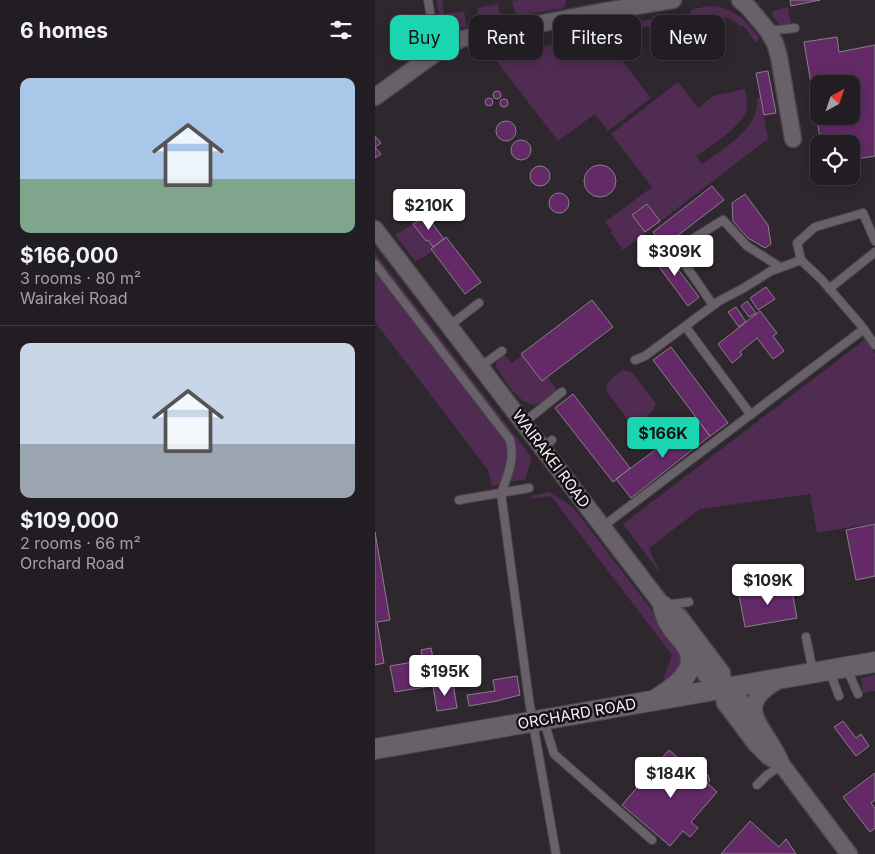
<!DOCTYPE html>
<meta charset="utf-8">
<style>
:root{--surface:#221d22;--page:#2a262a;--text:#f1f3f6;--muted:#a2a2a5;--line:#3f3b40;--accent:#1bd5b1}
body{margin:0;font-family:Inter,sans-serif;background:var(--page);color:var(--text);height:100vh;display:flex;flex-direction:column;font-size:19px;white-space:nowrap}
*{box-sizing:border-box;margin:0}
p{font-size:16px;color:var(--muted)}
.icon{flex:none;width:28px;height:28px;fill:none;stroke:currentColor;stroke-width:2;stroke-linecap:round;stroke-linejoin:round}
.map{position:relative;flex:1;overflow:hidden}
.side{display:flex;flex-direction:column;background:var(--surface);width:375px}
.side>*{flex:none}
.hud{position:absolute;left:15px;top:15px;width:410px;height:45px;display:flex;gap:10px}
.needle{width:32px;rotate:40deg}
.controls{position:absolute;left:435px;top:75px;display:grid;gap:10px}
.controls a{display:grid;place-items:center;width:50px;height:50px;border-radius:10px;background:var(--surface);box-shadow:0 2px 12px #0003,0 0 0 1px var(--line);font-size:25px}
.price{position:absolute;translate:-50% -42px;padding:0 11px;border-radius:5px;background:#fff;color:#222;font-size:16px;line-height:32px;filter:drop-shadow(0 1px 2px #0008)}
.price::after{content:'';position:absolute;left:50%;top:30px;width:15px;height:11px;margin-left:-8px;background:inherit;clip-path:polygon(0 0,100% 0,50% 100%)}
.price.on{background:var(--accent);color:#111}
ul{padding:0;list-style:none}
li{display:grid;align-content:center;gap:10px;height:265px;padding:0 20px}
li+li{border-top:1px solid var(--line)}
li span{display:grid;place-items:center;height:155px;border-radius:10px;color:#555}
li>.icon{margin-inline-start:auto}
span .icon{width:90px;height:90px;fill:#fffc;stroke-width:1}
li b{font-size:21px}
h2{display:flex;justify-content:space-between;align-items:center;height:60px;padding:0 20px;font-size:21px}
.chip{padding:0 18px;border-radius:10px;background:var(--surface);box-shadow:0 2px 12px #0003,0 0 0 1px var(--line);font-size:18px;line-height:45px}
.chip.on{background:var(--accent);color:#111}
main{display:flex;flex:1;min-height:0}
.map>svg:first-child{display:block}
</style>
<main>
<section class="side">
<h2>6 homes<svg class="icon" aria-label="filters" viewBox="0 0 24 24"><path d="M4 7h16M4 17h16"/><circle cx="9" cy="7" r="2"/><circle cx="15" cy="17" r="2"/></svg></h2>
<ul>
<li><span style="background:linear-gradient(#a9c7e8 65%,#7fa58c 0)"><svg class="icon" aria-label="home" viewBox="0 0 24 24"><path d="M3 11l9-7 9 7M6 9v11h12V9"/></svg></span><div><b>$166,000</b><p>3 rooms · 80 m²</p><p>Wairakei Road</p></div></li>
<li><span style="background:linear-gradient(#c9d6e8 65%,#9aa5b1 0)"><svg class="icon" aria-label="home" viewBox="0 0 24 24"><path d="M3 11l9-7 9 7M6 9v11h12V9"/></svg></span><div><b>$109,000</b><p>2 rooms · 66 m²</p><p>Orchard Road</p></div></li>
</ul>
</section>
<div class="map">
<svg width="500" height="854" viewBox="0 0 500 854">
<rect width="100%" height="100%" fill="#2e272e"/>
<path fill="#502c52" d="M61 0H67L69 14 89 11 92 27 75 29 67 27Z
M144 0H191L189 8 143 16 139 10 137 1Z
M123 4 124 12H126L124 20 107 23 105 22 102 8Z
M333 6C356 6 371 19 384 38L381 43 368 25 365 26 355 18 334 16 245 31 243 22 262 19 268 21 314 14 318 9Z
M413 7 416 24H404L397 15 398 11Z
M227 35 276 98 233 131 220 114 183 141 117 55 221 37Z
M303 82 323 108 338 96 370 89C371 96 373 102 372 109 366 128 337 145 321 156L327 164C347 150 386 128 382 98L385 97 393 139 248 250 235 232 237 231 230 222 277 187 236 134Z
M38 224 51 241 53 240 58 247 56 249 57 251 46 259 40 261 20 235Z
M0 253 157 458 150 479 117 486 113 470 0 322Z
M492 338 500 354V523L442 533 435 494 325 509 274 548 285 573 248 524Z
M147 355 167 381 172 377 182 390C176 395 170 402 162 404 147 409 127 378 121 366V363L127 356H131L137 363Z
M248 370 257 372 281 404C279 412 267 421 259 423L254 421 232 392C229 381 240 376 248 370Z
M174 492 198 507 306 648 308 665 290 682 289 677 297 655 176 496 157 499 156 496Z
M500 675V691L488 693 486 678Z"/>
<path fill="#632a67" stroke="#888088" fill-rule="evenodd" d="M415 0H445L416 6Z
M320 20 322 32 291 38V37L286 38 284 29 288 28V26Z
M462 37 464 52 500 45V156L476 160V144H446L429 42ZM444 84H476V116H444Z
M393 71 401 113 389 115 381 73Z
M118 95a4 4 0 1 1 8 0a4 4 0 1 1-8 0Z
M110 102a4 4 0 1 1 8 0a4 4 0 1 1-8 0Z
M125 103a4 4 0 1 1 8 0a4 4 0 1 1-8 0Z
M121 131a10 10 0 1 1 20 0a10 10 0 1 1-20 0Z
M0 136 6 143 0 147 6 154 0 158Z
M136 150a10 10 0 1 1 20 0a10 10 0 1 1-20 0Z
M209 181a16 16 0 1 1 32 0a16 16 0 1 1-32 0Z
M155 176a10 10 0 1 1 20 0a10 10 0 1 1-20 0Z
M337 186 349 200 289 246 278 232Z
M174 203a10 10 0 1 1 20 0a10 10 0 1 1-20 0Z
M370 194 393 225 396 244 390 248 373 238 358 221 357 203Z
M272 204 285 221 270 232 257 215Z
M51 215 69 239 58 247 53 240 51 241 38 224Z
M71 237 106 282 90 294 56 249Z
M287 248 324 297 313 306 276 256Z
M391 287 400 299 383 310 375 298Z
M217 300 238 327 167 381 146 354Z
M372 301 381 313 374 317 366 306Z
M361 307 371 322 364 327 353 312Z
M385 311 402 333 398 336 409 351 398 359 382 338 365 352 367 355 357 363 343 344Z
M296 347 353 423 335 436 278 360Z
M198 394 255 468 238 482 180 408Z
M322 419 335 436 256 498 241 479Z
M500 524V576L481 580 471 530Z
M0 532 15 620 2 622 9 663 0 665Z
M416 586 422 618 370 627 364 595Z
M56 648 60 667 54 668 57 686 20 692 15 666 44 661 45 664 48 663 46 650Z
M142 676 145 695 122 701 94 706 92 695 120 691 118 680Z
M78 683 82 708 62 711 58 686Z
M468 721 481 738 486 734 494 746 481 756 459 727Z
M294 750 321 774 324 771 333 775 335 781 332 783 342 792 316 822 323 828 315 837 308 831 295 846 247 805Z
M500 773V800L496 803 500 808V828L495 832 468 797Z
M375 821 404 847 411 839 421 854H346Z"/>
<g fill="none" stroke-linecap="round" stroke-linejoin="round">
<defs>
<path id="service" d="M53 0 62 52
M225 12 237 35 244 42
M393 31 420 28
M426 260 422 243 440 227 488 213 500 241
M0 264 135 440C140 459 133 475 126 493L154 700 181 854
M454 289 500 252
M338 305 300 250 348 220 372 246 405 267
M74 326 104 303
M310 326 376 415
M260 360 270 356 344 301 367 289 396 271 426 260 446 279 485 324 500 345
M105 367 127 351
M148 423 187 392
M167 448 177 440
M84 500 154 488
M227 527 489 329
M290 605 314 602
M431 637 438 672
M472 669 483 694
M454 670 464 696
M169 721 179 754 277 840
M382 785 392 775 407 765"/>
<path id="minor" d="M365 0 374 8 393 31 400 43 404 57 418 139
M0 97 62 52 86 39 225 12 298 0
M0 229 288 606 304 616 347 673 350 703 381 744 393 756 407 765 474 854
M315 653 335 680 360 695 379 717
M404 680C354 708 392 727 406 763"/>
<path id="tertiary" d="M283 698C297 689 321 674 315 653 312 642 300 634 295 624 291 619 290 612 288 606
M0 749 500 662"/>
</defs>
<use href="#service" stroke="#4c464c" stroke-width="10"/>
<use href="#minor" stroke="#4c464c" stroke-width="19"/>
<use href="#tertiary" stroke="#4c464c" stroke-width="22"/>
<use href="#service" stroke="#696169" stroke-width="8"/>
<use href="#minor" stroke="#696169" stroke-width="16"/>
<use href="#tertiary" stroke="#696169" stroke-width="20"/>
</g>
<g text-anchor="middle" stroke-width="5" stroke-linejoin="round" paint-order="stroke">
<g font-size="15" fill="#f5f0f5" stroke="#141114">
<text transform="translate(176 459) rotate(53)" y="5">WAIRAKEI ROAD</text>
<text transform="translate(202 714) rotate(-10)" y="5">ORCHARD ROAD</text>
</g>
</g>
</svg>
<div class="controls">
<a><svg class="needle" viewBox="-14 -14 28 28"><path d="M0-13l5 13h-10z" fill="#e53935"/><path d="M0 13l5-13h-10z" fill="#a2a2a5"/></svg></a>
<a><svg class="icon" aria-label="locate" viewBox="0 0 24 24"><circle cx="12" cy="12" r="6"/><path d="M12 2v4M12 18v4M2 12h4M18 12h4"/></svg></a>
</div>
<b class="price" style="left:54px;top:231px">$210K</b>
<b class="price" style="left:300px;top:277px">$309K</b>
<b class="price on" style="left:288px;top:459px">$166K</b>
<b class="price" style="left:393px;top:606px">$109K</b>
<b class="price" style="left:70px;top:697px">$195K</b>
<b class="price" style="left:296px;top:799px">$184K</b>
<div class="hud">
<a class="chip on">Buy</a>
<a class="chip">Rent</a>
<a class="chip">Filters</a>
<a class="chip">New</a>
</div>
</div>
</main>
